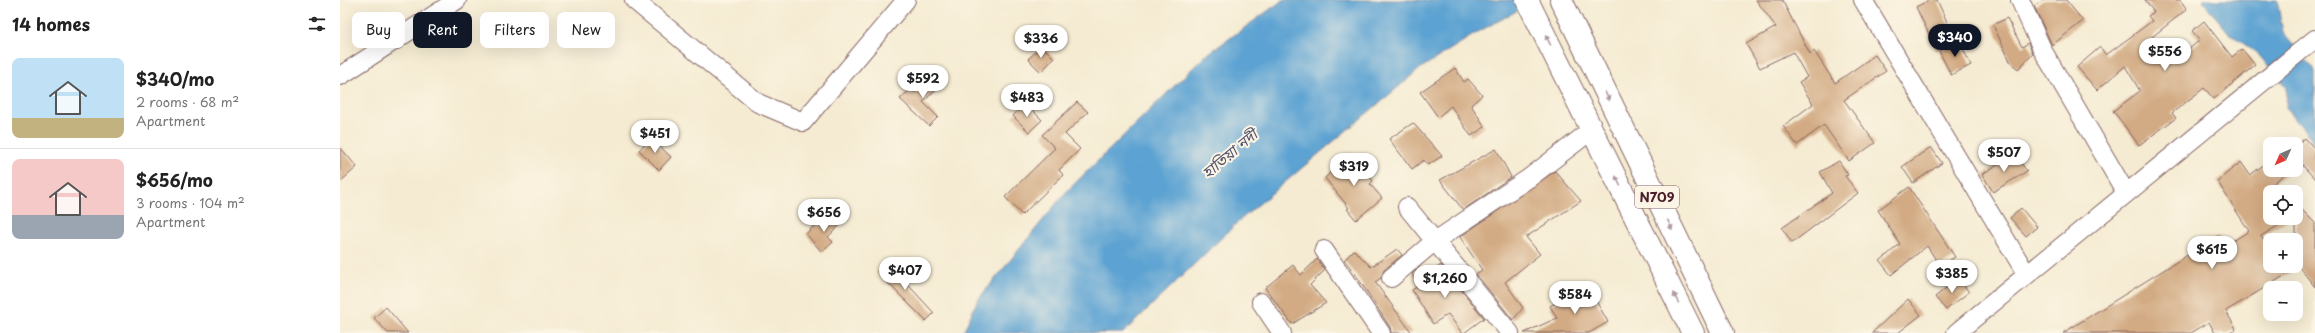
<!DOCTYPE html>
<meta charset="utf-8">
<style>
:root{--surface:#fff;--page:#f2f2f2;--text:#222;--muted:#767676;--line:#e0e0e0;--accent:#111827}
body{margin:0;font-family:"Playpen Sans","Noto Sans Bengali",sans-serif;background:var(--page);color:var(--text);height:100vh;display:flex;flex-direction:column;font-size:15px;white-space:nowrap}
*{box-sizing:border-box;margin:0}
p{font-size:13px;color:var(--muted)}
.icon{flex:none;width:22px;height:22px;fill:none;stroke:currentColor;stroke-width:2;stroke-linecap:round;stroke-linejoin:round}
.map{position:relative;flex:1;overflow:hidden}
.drawer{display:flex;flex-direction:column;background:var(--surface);width:340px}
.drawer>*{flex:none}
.hud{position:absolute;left:12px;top:12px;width:380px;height:36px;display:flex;gap:8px}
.needle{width:26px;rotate:225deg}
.controls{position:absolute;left:1923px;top:137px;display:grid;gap:8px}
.controls a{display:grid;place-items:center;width:40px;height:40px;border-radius:8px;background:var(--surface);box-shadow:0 4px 16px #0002;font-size:20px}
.price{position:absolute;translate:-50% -34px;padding:0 9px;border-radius:14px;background:#fff;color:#222;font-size:13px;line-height:26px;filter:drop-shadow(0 1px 2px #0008)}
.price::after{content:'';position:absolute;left:50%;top:24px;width:12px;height:9px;margin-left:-6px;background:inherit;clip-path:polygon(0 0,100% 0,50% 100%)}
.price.current{background:var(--accent);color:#fff}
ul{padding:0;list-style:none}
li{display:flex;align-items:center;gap:12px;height:100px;padding:0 12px}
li+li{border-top:1px solid var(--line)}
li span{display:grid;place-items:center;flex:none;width:112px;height:80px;border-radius:8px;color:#555}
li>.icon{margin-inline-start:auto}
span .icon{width:48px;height:48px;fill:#fffc;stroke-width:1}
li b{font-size:17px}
h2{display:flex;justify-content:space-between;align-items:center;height:48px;padding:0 12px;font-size:17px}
.tag{padding:0 14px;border-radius:8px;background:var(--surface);box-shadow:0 4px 16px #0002;font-size:14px;line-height:36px}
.tag.current{background:var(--accent);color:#fff}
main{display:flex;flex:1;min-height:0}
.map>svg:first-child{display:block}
</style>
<main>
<section class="drawer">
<h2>14 homes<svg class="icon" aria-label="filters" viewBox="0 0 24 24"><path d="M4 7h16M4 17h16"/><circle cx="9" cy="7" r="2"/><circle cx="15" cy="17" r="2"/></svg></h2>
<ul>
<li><span style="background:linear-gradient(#bfe0f5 75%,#c2b280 0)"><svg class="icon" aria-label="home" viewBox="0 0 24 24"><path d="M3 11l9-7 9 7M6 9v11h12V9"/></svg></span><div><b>$340/mo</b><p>2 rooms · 68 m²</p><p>Apartment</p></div></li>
<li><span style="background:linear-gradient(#f6c9c9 70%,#9aa5b1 0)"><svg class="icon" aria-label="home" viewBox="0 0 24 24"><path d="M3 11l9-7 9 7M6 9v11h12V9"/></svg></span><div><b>$656/mo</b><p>3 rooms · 104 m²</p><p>Apartment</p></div></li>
</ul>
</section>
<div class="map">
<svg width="1975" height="333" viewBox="0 0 1975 333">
<rect width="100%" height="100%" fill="#fcf5e5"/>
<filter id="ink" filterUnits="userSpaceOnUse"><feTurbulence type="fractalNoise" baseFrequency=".025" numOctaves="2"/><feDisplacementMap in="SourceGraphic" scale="8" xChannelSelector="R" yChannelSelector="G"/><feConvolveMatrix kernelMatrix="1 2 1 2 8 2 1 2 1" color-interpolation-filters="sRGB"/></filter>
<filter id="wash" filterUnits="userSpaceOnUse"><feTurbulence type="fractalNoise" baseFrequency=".012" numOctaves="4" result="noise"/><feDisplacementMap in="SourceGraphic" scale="16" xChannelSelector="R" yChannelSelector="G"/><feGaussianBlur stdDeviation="0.9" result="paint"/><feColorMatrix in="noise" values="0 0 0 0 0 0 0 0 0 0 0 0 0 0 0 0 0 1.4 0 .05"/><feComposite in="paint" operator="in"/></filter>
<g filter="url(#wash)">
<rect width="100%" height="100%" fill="#f5ebd2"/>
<path fill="#5ca2d2" stroke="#53607e" d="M943 0H1197L1138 32 1081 68 900 220 783 333H623L637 301 725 193 865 56Z
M1862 0H1937L1943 32 1975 71V143L1946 108 1947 88 1918 54 1889 33Z"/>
<g id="blocks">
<path fill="#d2aa83" d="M1416 0H1442L1470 54 1474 51 1495 83 1535 55 1546 71 1504 100 1535 143 1509 161 1484 125 1457 145 1443 126 1473 104 1459 82 1467 77 1453 52 1420 68 1406 44 1436 27Z
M1589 0H1597L1613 35 1597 51 1576 7Z
M1704 0H1726L1743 21 1712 45 1694 6Z
M1805 0H1840L1847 9 1812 37 1832 63 1860 40 1852 31 1864 21 1892 57 1902 49 1915 65 1874 99 1864 88 1832 113 1836 118 1799 145 1773 111 1800 91 1785 66 1757 90 1737 67 1760 47 1766 55 1812 21 1808 16 1814 12Z
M1667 18 1682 47 1688 43 1693 54 1678 69 1671 63 1653 25Z
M1617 42 1620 48 1622 47 1631 65 1611 75 1599 51Z
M702 46 714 58 701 72 688 59Z
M1115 68 1124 82 1128 79 1142 95 1131 105 1145 127 1131 136 1111 106 1098 117 1080 92Z
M596 72 605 81 583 102 598 117 589 126 560 99 571 89 574 92Z
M737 102 748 112 725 134 740 149 719 170 723 175 682 215 665 197 715 148 702 135Z
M685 103 702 120 689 132 673 116Z
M1073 123 1102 156 1088 165 1084 160 1072 169 1049 139Z
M311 138 331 157 319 170 299 150Z
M1965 138 1975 149V179L1956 158V146Z
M0 147 17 167 0 182Z
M1591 147 1602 163 1573 183 1562 167Z
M1156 149 1171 177 1123 210 1100 180Z
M1010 153 1033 181 1030 184 1042 198 1016 220 1007 209 1009 208 985 178Z
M1675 155 1687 171 1653 192 1642 174Z
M1930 160V170H1950L1930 186V218H1951L1921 236 1930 251V266H1958L1956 264V204L1975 223V287L1959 267 1886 311 1896 329 1888 333H1875L1869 322 1851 333H1723L1878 236 1885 246 1909 231 1877 181 1901 162 1910 175Z
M1499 161 1508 175 1505 176 1518 193 1452 243 1442 228 1492 193 1480 172Z
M1215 171 1241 201 1186 237 1200 254 1165 282 1183 308 1173 320 1136 274 1142 270 1120 237Z
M1569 187 1615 257 1600 266 1587 246 1551 275 1540 261 1560 244 1538 210Z
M1681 208 1697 227 1686 236 1670 218Z
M492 214 502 223 488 237 493 242 482 252 466 234 476 224 479 227Z
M1057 249 1062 255 1044 270 1041 278 1035 282 1072 333H1051L1050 327 1014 272 1004 260 1014 250 1031 267Z
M977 259 985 270 970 285 986 303 952 324 925 288 953 265 961 275Z
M548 263 594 313 586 321 537 272Z
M1101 265 1144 318 1124 333H1122L1108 314 1093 324 1072 290 1078 286 1072 274 1080 268 1086 276Z
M1618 278 1629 292 1606 310 1595 297Z
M1247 285 1268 322 1249 333H1184L1217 318 1210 306Z
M1568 299 1581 315 1558 333H1532Z
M46 307 68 333H48L34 318Z"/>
</g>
</g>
<g filter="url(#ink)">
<use href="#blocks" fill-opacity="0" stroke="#866665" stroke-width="1"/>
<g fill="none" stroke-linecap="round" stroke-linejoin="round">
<defs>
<path id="minor" d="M294 0 418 103 463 122 566 0
M1523 0 1687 275
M1680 0 1703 51 1786 193
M0 76 117 0
M1067 207 1170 333
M984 250 1041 333
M1051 278 1095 241 1189 178 1253 129
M921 302 942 333
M1616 333 1975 39"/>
<path id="highway" d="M1187 0 1353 333
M1221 0 1383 333"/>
</defs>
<use href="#minor" stroke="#866665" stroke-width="20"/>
<use href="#highway" stroke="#866665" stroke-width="24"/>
<use href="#minor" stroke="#fff" stroke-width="18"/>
<use href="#highway" stroke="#fff" stroke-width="22"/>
</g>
<defs><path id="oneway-solid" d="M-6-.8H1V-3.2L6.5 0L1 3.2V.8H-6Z"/></defs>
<g fill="#ae9aa0">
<use href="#oneway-solid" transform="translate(1208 40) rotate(-117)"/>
<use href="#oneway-solid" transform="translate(1267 96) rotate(64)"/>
<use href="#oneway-solid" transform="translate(1278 181) rotate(-116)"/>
<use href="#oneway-solid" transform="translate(1330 225) rotate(64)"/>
<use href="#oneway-solid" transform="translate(1336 298) rotate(-116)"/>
</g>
</g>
<g text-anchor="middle" stroke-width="4" stroke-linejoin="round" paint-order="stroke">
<rect fill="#fcf5e5" stroke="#7f5f63" stroke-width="1" x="1295" y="186" width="44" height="22" rx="3"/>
<g font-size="13" font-weight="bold" fill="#4a1f2b">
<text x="1317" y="202">N709</text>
</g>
<g font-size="15" font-style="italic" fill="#51536e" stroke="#fcf5e5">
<text transform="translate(890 154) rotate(-40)" y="5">হাতিয়া নদী</text>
</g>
</g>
</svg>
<div class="controls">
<a><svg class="needle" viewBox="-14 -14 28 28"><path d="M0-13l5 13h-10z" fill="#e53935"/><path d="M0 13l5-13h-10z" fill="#767676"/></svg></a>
<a><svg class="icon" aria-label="locate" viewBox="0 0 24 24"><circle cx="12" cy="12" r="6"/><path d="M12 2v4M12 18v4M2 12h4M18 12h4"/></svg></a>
<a>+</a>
<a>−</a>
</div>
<b class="price current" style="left:1615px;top:58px">$340</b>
<b class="price" style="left:701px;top:59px">$336</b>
<b class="price" style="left:1825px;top:72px">$556</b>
<b class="price" style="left:583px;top:99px">$592</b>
<b class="price" style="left:687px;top:118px">$483</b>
<b class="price" style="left:315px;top:154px">$451</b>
<b class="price" style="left:1664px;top:173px">$507</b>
<b class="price" style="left:1014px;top:187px">$319</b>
<b class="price" style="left:484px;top:233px">$656</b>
<b class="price" style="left:1872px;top:270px">$615</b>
<b class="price" style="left:565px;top:291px">$407</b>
<b class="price" style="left:1612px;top:294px">$385</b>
<b class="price" style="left:1105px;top:299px">$1,260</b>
<b class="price" style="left:1235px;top:315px">$584</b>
<div class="hud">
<a class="tag">Buy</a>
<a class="tag current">Rent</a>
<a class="tag">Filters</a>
<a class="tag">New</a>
</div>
</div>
</main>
